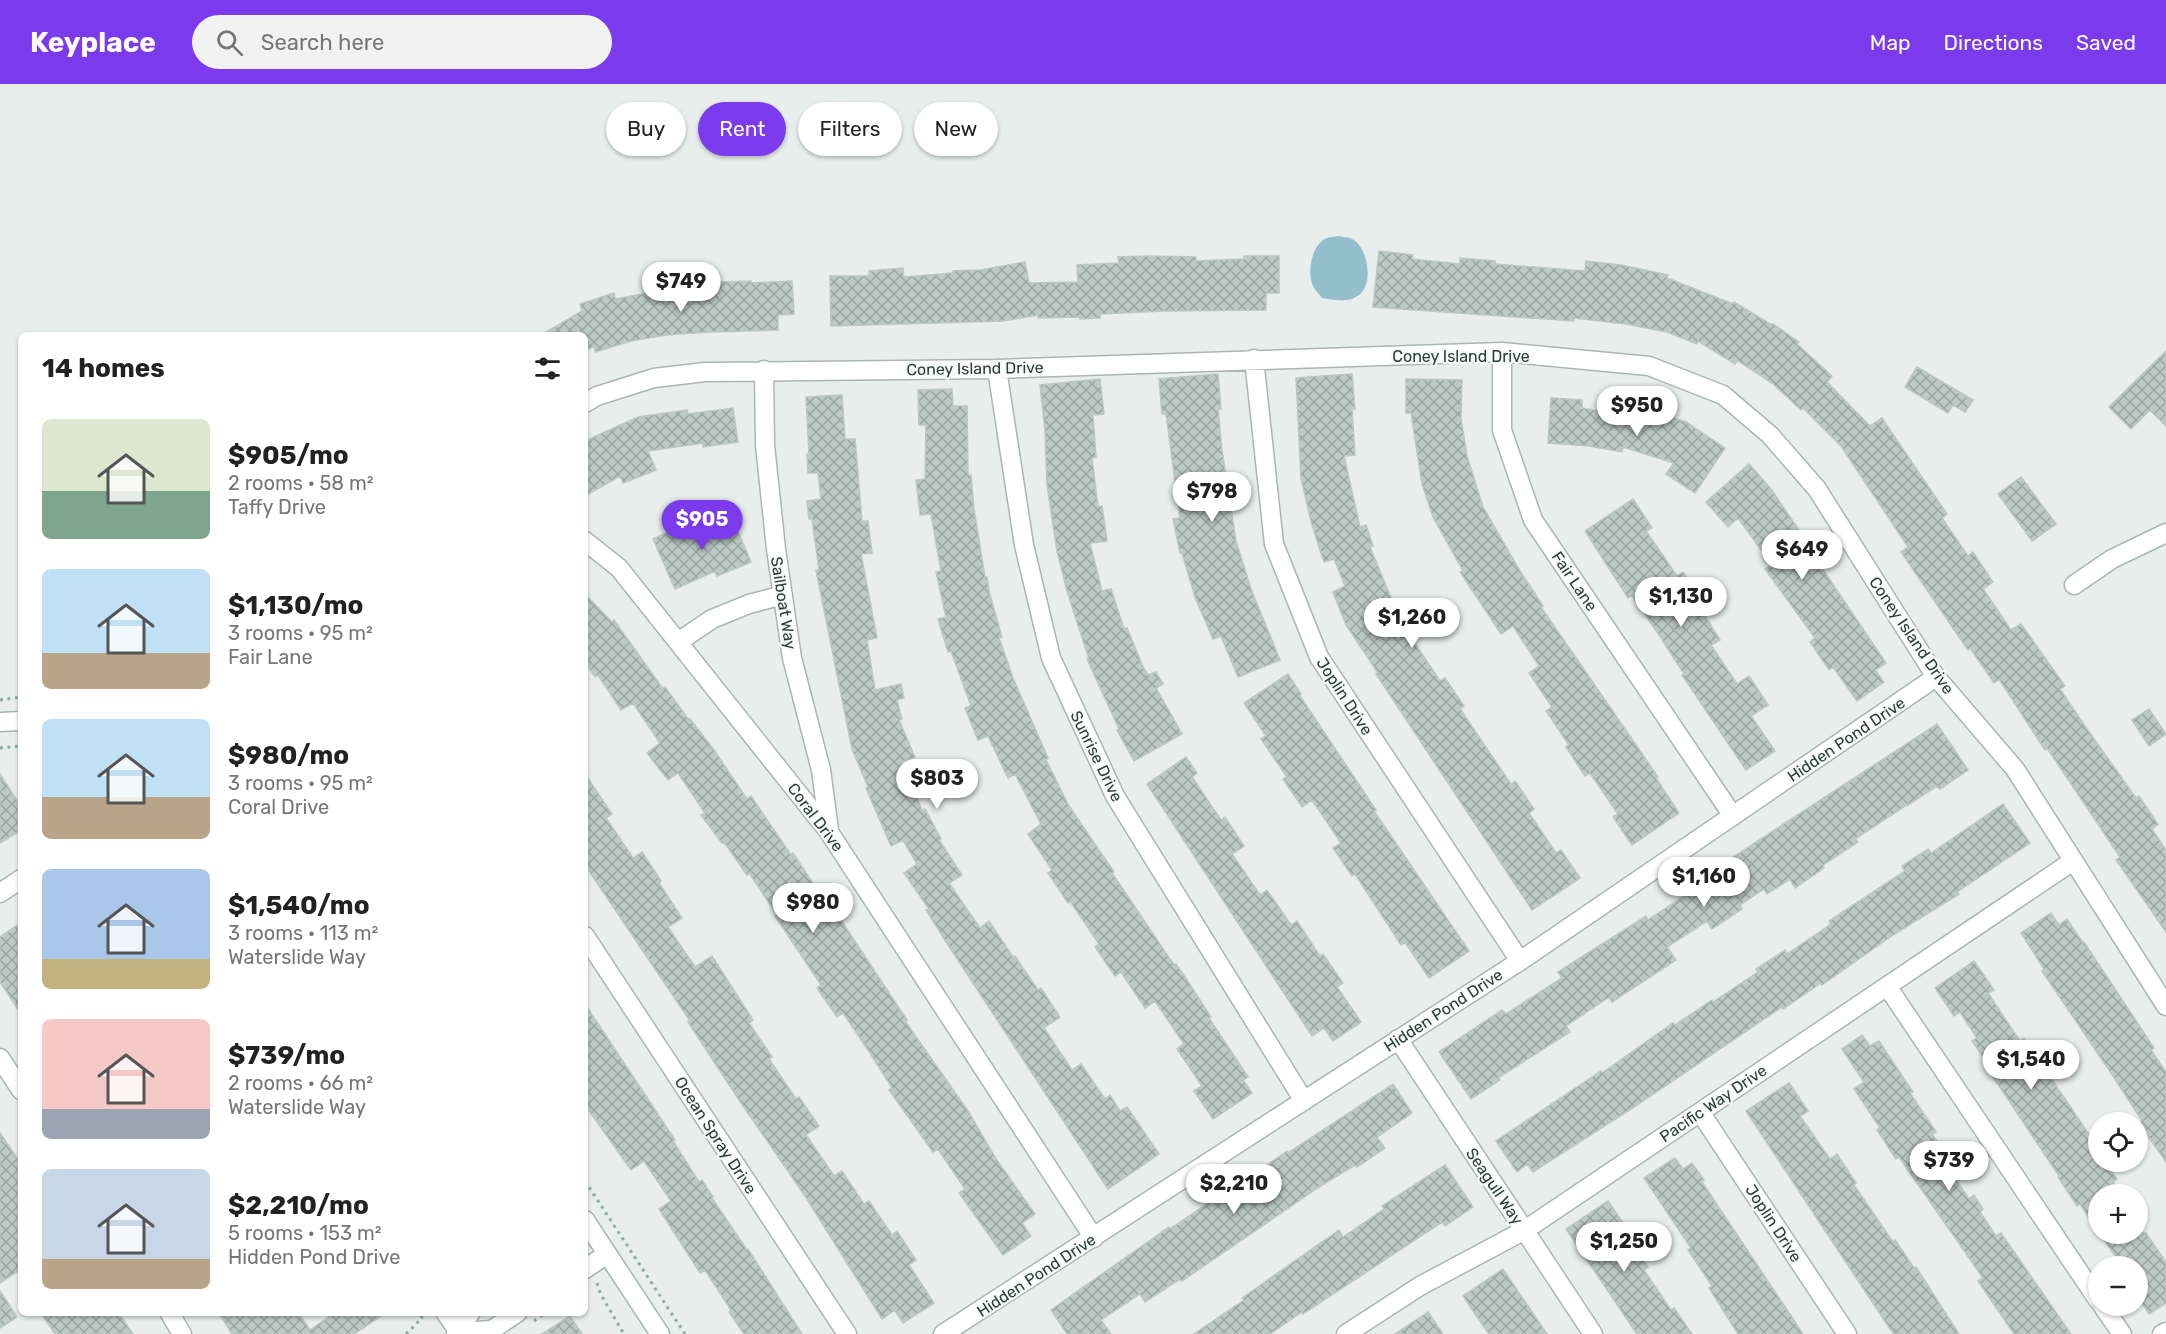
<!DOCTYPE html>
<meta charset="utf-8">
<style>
:root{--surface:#fff;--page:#f2f2f2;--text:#222;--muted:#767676;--accent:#7c3aed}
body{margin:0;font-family:Rubik,sans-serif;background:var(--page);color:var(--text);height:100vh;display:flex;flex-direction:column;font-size:22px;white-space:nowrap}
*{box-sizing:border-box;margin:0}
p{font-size:20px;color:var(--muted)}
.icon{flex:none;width:33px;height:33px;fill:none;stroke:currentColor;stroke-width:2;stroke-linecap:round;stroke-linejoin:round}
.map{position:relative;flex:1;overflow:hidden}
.side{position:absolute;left:18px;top:248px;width:570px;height:984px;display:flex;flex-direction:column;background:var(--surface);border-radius:9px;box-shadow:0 2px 4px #0004}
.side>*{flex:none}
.top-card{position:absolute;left:606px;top:18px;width:570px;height:54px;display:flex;gap:12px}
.buttons{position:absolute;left:2088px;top:1028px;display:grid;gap:12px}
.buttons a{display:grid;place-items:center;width:60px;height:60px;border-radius:50%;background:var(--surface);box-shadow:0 2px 4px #0004;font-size:30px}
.price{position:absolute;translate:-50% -51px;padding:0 14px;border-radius:21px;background:#fff;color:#222;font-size:20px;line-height:39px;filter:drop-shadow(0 2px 3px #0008)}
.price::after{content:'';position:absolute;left:50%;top:36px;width:18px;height:14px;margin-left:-9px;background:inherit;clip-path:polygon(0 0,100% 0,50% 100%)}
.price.on{background:var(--accent);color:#fff}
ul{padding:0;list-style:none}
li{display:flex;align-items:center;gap:18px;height:150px;padding:0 24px}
li span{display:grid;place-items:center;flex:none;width:168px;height:120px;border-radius:9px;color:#555}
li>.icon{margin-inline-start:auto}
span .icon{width:72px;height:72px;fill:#fffc;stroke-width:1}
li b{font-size:26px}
h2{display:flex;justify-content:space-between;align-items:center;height:72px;padding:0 24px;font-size:26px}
.tag{padding:0 21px;border-radius:27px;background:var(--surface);box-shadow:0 2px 4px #0004;font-size:21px;line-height:54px}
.tag.on{background:var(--accent);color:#fff}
header{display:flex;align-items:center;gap:36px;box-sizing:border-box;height:84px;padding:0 30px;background:var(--accent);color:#fff}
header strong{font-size:28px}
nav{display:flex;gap:33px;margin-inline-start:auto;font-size:21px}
.search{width:420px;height:54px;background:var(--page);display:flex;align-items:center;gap:15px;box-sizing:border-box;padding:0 21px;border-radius:33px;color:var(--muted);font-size:22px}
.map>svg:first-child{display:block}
</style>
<header>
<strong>Keyplace</strong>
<div class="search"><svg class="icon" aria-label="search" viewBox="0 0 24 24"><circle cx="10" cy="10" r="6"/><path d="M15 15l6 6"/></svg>Search here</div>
<nav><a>Map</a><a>Directions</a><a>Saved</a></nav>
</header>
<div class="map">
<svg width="2166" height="1250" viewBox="0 0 2166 1250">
<defs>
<pattern id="building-cross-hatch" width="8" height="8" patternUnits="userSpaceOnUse" patternTransform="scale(1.5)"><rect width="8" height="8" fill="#bcc9c5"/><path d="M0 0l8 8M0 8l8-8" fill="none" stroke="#99a5a1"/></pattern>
</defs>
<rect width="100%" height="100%" fill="#e7eeec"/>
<path fill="#95becd" d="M1338 152C1342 153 1348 153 1352 155 1368 163 1374 200 1359 211 1349 219 1334 216 1322 214 1319 210 1315 206 1313 202 1307 189 1311 165 1323 156 1327 153 1333 153 1338 152Z"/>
<path fill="url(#building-cross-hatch)" stroke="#bac7c3" stroke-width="1.5" d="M1379 167 1413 171 1412 175 1460 180V174L1495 177V180L1585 187 1586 177 1621 181 1668 191 1667 194 1733 220 1734 218 1772 241 1773 240 1799 258 1797 260 1832 292 1827 298 1870 342 1882 334 1947 430 1942 434 1968 472 1973 468 1993 498 1983 505 2011 546 2021 540 2065 602 2060 605 2087 645 2136 714 2139 712 2158 740 2152 745 2166 766V848L2116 776 2120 773 2047 664 2045 666 1999 595 1994 599 1970 564 1968 566 1901 468 1908 463 1841 362 1803 324 1801 326 1772 299 1737 276 1735 280 1698 257 1697 260 1667 248 1626 240 1574 234V237L1373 223Z
M1148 172 1196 173V177L1244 175V172H1279V209H1266V226L1164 227 1100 230V234L1080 235V233L1038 234V231L1003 237 831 242 830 192H869V187L903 184 904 193 953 189V187L980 186 1025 178 1029 199 1078 198 1077 181 1119 179 1118 173Z
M751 197V199L792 197 794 230 778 231V246L710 248 666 251 631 257 595 268 594 262 585 267V250H543L582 227 580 220 614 209 615 215 660 207 716 204V198Z
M2166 267V342L2150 326 2131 345 2109 323Z
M1917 283 1973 316 1965 328 1953 321 1948 329 1905 303Z
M1218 290 1221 325H1218L1222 366 1236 457 1251 505 1280 576 1238 593 1221 552 1213 555 1195 513 1182 469H1180L1173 435 1180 434 1166 330H1162L1159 295Z
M1352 290 1355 325H1352L1355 371 1344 372 1360 443 1366 441 1373 462 1370 463 1394 521 1400 517 1418 546 1410 552 1440 597 1445 594 1464 622 1460 625 1511 700 1515 697 1534 725 1529 729 1556 769 1561 766 1580 794 1532 826 1376 590 1378 589 1346 541 1333 508 1345 502 1334 475 1324 478 1312 441 1301 395 1296 294Z
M1100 295 1104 330 1093 331 1096 373 1092 374 1098 423 1102 422 1107 457 1090 459 1102 507 1111 505 1124 545 1127 544 1143 583 1148 591 1156 588 1163 600 1156 604 1182 650 1134 677 1117 646 1119 645 1087 575H1089L1067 507 1057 467 1047 401 1045 347 1040 301Z
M1406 295 1462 296 1461 334 1467 372 1483 423 1520 487 1543 522 1541 523 1658 693 1656 694 1679 729 1632 761 1613 733 1618 730 1590 689 1585 692 1566 663 1569 661 1546 627 1552 623 1529 589 1539 582 1513 542 1501 550 1460 488 1463 487 1433 433 1422 400 1411 329H1406Z
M952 305 953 322H967L968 391H971L974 425 985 493H987L990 511 1002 553 999 554 1013 594 1048 674 1046 676 1069 722 1114 788 1112 789 1174 881 1176 880 1187 896 1211 933 1209 934 1248 993 1243 996 1252 1009 1213 1035 1194 1007 1202 1002 1177 965 1184 960 1155 917 1145 924 1121 888 1115 892 1095 863 1099 860 1070 817 1068 819 1048 789 1052 786 1028 750 1041 740 1015 690 1008 694 988 652 978 656 965 624 971 622 951 567 948 568 938 535 946 533 936 488 941 487 931 430 920 431 916 396 925 395 926 341H919L918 306Z
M842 311 845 355H855L862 437H868L872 469 861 470 877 554 867 556 875 606 901 600 904 614 897 616 902 635 899 636 915 673 901 678 922 726 925 725 941 755 939 756 962 791 949 799 980 844 989 837 1013 873 1015 872 1038 906 1041 904 1060 933 1044 944 1072 986 1081 980 1105 1015 1110 1011 1120 1027 1127 1023 1159 1070 1108 1105 950 864 926 826 929 825 904 789 917 780 903 756 891 762 866 704 868 703 852 665 816 486H819L812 435H809L807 417 821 415 818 389H808L807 370H809L806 313Z
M1551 314 1582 316V324L1610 329 1612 317 1626 319 1686 338 1725 364 1695 409 1666 390 1674 379 1623 363 1622 368 1589 362 1548 359Z
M733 324 738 358 703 363V359L648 367 656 386 623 399 620 392 585 412V357L638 333 687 326 688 330Z
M1749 380 1771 405 1801 449 1799 450 1886 579 1875 586 1884 598 1857 617 1833 583 1829 586 1810 558 1815 554 1765 485 1772 481 1738 434 1728 443 1706 418Z
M2021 393 2056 440 2032 457 1998 410Z
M1633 415 1652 444 1646 447 1677 492 1683 488 1701 515 1696 518 1720 556 1711 561 1737 600 1749 592 1768 621 1751 632 1775 667 1746 686 1682 591 1684 590 1661 554 1632 511 1628 514 1585 447Z
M730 429 751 478 717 492 715 487 675 505 653 455 684 441 687 447Z
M585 510 612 538 614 536 663 605 665 603 689 636 690 635 714 666 747 715 751 712 791 771 793 769 816 804 819 803 907 936 905 937 968 1027 996 1075 1035 1130 1022 1139 1031 1152 1003 1171 959 1109 965 1105 938 1065 933 1068 909 1034 889 1006 892 1004 870 969 843 929 837 933 817 904 821 901 775 832 777 831 749 789 747 791 724 758 722 759 701 731 705 729 678 689 668 696 647 669 660 659 633 619 621 626 598 591 595 593 585 578Z
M1288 590 1301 610 1300 612 1376 726 1374 727 1469 867 1429 894 1405 858 1401 861 1355 790 1352 792 1333 764 1341 759 1312 716 1302 723 1283 695 1287 693 1261 655 1266 652 1244 619Z
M2149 625 2166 650 2149 662 2132 636Z
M1937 640 1968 686 1940 705 1937 702 1908 721V720L1855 755 1858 758 1823 781 1824 784 1795 804 1790 795 1767 810 1764 805 1740 821 1742 825 1712 845 1707 837 1667 863 1676 876 1612 918 1609 913 1566 942 1570 948 1498 994 1500 996 1471 1015 1439 968 1502 926 1506 930 1562 894 1558 888 1646 832 1648 836 1689 809 1686 806 1724 779Z
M1186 673 1197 689 1192 693 1221 736 1225 733 1244 762 1232 770 1260 811 1267 806 1291 841 1297 837 1320 872 1323 870 1343 899 1337 903 1361 938 1333 957 1324 944 1312 952 1147 700Z
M0 690 21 723V746L0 759Z
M585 690 612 730 606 734 633 774 642 768 661 797 659 799 682 834 668 843 695 883 712 872 753 936 749 939 772 973 769 975 796 1015 799 1013 819 1042 806 1051 834 1092 842 1087 864 1120 869 1117 892 1151 897 1147 916 1176 909 1181 934 1219 903 1239 895 1226 882 1235 805 1112 741 1019 688 938 690 937 585 781Z
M2003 720 2030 759 1957 808 1959 810 1893 851 1822 901 1821 899 1783 925 1782 923 1634 1023 1533 1088 1527 1080 1517 1088 1496 1057 1601 987 1602 989 1673 939 1675 941 1712 916 1713 918 1758 888 1756 885 1785 866 1787 870 1831 840 1829 837 1905 787 1902 782 1928 765 1931 769Z
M2051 829 2059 841 2067 835 2083 859 2084 858 2154 964 2151 966 2166 988V1078L2139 1039 2142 1037 2113 992 2042 887 2044 885 2021 849Z
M21 839V930L0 898V853Z
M1974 877 1994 906 1988 909 2020 957 2024 954 2094 1058 2092 1060 2098 1069V1077H2104L2117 1095 2113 1098 2121 1110H2098V1148L2080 1120 2077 1122 2058 1093 2059 1092 1985 981 1987 979 1972 957 1977 954 1960 928 1954 932 1935 904Z
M585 920 675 1056 673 1057 699 1098 702 1096 713 1113 712 1114 747 1166 748 1165 802 1250H744L729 1228 731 1226 705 1186 700 1189 659 1125 671 1117 644 1077 631 1086 585 1021Z
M1862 951 1870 962 1879 957 1913 1008 1910 1009 1936 1048 1932 1050 1957 1087 1952 1090 1969 1115 1974 1111 1983 1125 1980 1128 1996 1152 2001 1149 2071 1250H2014L1978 1197 1983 1194 1899 1073 1896 1075 1877 1046 1880 1044 1854 1005 1864 998 1842 965Z
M1789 999 1808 1027 1800 1032 1830 1075 1837 1070 1856 1099 1854 1101 1893 1158 1895 1156 1914 1184 1916 1183 1959 1250H1894L1888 1242 1746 1027Z
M1393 1000 1412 1029 1377 1053 1385 1064 1357 1083 1355 1081 1319 1103 1182 1197 1180 1195 1145 1218 1140 1210 1101 1236 1111 1250H1067L1051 1226 1169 1143 1170 1145 1217 1113 1218 1115 1287 1067 1288 1069Z
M0 1049 21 1080V1185L0 1199Z
M1675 1074 1683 1085 1692 1079 1704 1096 1702 1098 1803 1250H1738L1709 1204 1712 1202 1688 1166 1691 1164 1644 1094Z
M1445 1081 1473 1123 1445 1142 1442 1138 1303 1230 1302 1228 1270 1250H1194L1244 1216 1242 1214 1339 1146 1343 1153 1384 1125 1382 1122Z
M1608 1117 1627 1145 1624 1148 1648 1183 1644 1186 1671 1226 1674 1224 1692 1250H1637L1566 1145Z
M2099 1149H2146L2166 1178V1219L2149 1230 2138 1213V1182H2122Z
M1503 1185 1530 1225 1547 1250H1489L1479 1236 1463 1212Z
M0 1207 17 1233 0 1244Z
M40 1228H118L133 1250H55Z
M218 1228H298L310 1246 336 1228H387L354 1250H232Z
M1428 1228 1443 1250H1395Z
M570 1232 582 1250H542Z"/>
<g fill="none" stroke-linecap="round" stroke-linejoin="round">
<defs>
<path id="street" d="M1502 268V346L1533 436 1733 732
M1254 275 1274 460 1319 573 1520 877
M997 285 1024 461 1051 574 1115 712 1304 1017
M764 286 765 361 776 465 792 574 821 686 829 746
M585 319 597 312 654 294 705 288 997 285 1502 268 1649 282 1723 311 1770 351 1817 405 1936 593 2015 685 2166 922
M585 457 619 484 829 748 1094 1154
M2074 501 2112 475 2166 449
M678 558 712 535 749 520 783 511
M0 809 21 795
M585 852 847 1250
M1887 902 2098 1216
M1398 955 1593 1250
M0 974 21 1006
M1700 1028 1847 1250
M2102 1221 2122 1250
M169 1228 182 1250
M445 1228 460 1250
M943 1250 1520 877 1936 593
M1346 1250 1420 1202 1525 1146 2073 777
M2162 1250 2166 1248"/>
<path id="secondary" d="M0 638 21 637
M585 1136 660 1250
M585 1185 607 1170
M458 1248 492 1246 518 1228
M456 1250 471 1228"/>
</defs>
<use href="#street" stroke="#aab6b3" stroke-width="21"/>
<use href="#secondary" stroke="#a3b6b1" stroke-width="21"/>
<path stroke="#8baea7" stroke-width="3" stroke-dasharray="3 4.5" stroke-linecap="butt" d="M0 616 21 613
M0 664 21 662
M585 1097 685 1250
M597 1199 601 1211 624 1250
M534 1237 547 1228
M406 1250 422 1234 420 1229 422 1228"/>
<use href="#street" stroke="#fff" stroke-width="18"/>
<use href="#secondary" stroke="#fff" stroke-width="18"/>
</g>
<g text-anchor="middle" stroke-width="4.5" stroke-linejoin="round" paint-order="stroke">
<g font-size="16" fill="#273f3b" stroke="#f7faf9">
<text x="1461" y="278">Coney Island Drive</text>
<text transform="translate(975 284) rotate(-1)" y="6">Coney Island Drive</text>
<text transform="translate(1575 497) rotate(56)" y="6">Fair Lane</text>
<text transform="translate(784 519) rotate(81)" y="6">Sailboat Way</text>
<text transform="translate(1912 551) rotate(56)" y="6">Coney Island Drive</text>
<text transform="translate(1345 612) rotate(57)" y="6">Joplin Drive</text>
<text transform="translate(1846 655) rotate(-34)" y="6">Hidden Pond Drive</text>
<text transform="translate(1097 672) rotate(64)" y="6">Sunrise Drive</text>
<text transform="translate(816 733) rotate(53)" y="6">Coral Drive</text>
<text transform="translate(1443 926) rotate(-33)" y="6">Hidden Pond Drive</text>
<text transform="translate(1713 1019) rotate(-34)" y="6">Pacific Way Drive</text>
<text transform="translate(716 1051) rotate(57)" y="6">Ocean Spray Drive</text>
<text transform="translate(1495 1102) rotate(56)" y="6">Seagull Way</text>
<text transform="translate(1774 1139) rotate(57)" y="6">Joplin Drive</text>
<text transform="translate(1036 1191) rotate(-33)" y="6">Hidden Pond Drive</text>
</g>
</g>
</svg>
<div class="buttons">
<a><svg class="icon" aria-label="locate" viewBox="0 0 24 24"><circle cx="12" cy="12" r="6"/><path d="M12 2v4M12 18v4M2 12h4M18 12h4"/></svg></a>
<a>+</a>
<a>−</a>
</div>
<b class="price" style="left:681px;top:229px">$749</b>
<b class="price" style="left:1637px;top:353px">$950</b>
<b class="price" style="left:1212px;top:439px">$798</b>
<b class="price on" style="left:702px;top:467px">$905</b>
<b class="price" style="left:1802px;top:497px">$649</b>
<b class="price" style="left:1681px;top:544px">$1,130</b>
<b class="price" style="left:1412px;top:565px">$1,260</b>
<b class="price" style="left:937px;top:726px">$803</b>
<b class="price" style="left:1704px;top:824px">$1,160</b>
<b class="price" style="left:813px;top:850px">$980</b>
<b class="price" style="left:2031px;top:1007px">$1,540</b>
<b class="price" style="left:1949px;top:1108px">$739</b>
<b class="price" style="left:1234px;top:1131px">$2,210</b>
<b class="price" style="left:1624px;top:1189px">$1,250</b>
<div class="top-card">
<a class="tag">Buy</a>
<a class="tag on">Rent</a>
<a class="tag">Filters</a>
<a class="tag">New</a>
</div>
<section class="side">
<h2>14 homes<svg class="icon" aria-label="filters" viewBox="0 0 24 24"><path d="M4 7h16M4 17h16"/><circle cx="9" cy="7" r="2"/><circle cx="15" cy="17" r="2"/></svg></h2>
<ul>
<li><span style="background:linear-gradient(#dfe7d0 60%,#7fa58c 0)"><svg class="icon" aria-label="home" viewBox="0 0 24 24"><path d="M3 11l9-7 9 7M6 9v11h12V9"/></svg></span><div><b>$905/mo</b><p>2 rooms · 58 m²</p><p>Taffy Drive</p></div></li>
<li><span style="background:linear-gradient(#bfe0f5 70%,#b9a48a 0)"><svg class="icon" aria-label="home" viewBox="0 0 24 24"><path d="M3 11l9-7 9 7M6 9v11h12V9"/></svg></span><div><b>$1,130/mo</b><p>3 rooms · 95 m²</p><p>Fair Lane</p></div></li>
<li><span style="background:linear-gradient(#bfe0f5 65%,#b9a48a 0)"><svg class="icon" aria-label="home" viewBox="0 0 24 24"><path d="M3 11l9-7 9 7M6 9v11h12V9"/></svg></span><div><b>$980/mo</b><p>3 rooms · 95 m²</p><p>Coral Drive</p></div></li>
<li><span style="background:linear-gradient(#a9c7e8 75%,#c2b280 0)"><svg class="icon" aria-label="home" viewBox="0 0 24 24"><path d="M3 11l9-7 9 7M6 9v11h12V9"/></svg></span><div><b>$1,540/mo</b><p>3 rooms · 113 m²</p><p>Waterslide Way</p></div></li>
<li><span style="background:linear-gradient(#f6c9c9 75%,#9aa5b1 0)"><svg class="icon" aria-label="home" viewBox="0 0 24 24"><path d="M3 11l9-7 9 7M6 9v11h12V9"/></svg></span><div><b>$739/mo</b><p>2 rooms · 66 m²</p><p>Waterslide Way</p></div></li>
<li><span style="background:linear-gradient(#c9d6e8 75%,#b9a48a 0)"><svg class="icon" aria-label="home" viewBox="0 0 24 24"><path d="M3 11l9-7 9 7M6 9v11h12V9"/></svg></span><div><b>$2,210/mo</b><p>5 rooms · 153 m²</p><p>Hidden Pond Drive</p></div></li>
</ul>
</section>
</div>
